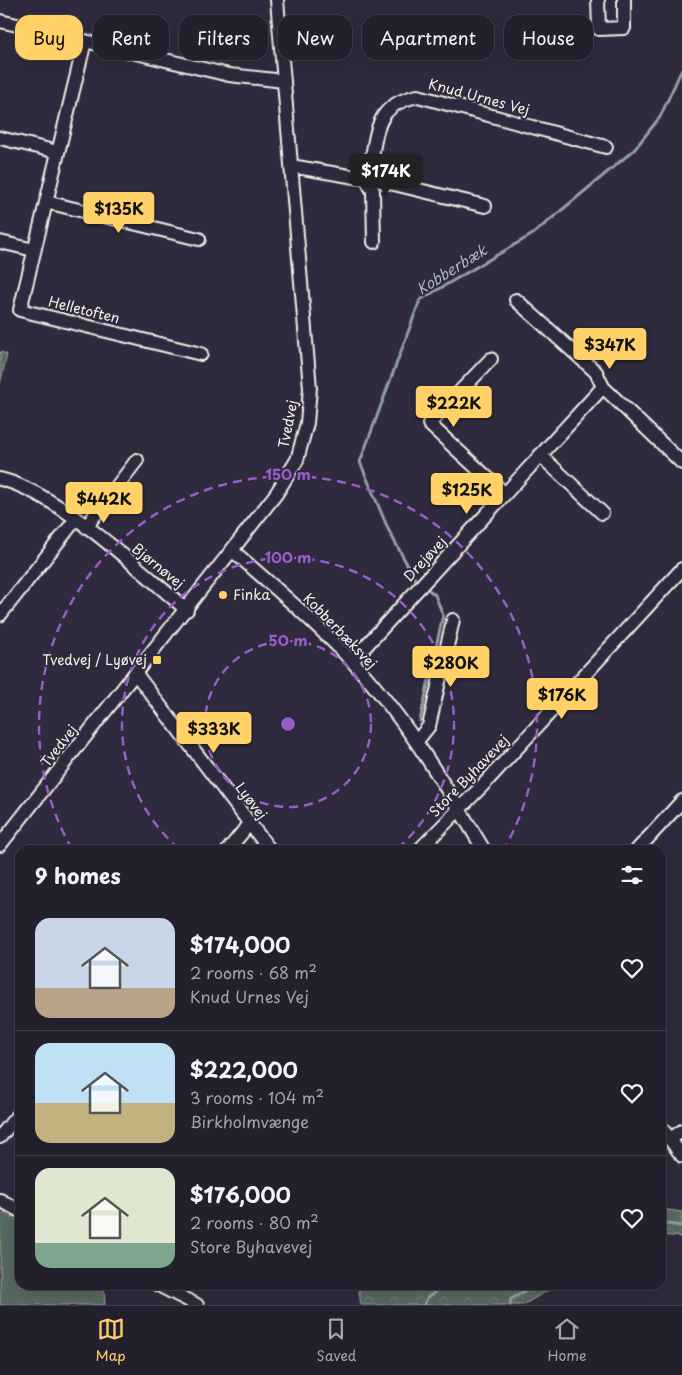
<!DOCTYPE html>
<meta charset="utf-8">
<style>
:root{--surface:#23202e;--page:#2f2d3a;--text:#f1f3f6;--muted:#a3a3aa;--line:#403e4a;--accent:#ffd166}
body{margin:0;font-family:"Playpen Sans",sans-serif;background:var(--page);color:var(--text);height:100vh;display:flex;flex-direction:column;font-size:19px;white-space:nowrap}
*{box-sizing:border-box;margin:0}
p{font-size:16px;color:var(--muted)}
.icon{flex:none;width:28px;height:28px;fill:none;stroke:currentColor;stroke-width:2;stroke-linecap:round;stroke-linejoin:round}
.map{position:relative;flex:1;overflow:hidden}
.drawer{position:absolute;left:15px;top:845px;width:651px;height:445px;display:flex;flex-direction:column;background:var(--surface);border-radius:15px;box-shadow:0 5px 20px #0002,0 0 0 1px var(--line)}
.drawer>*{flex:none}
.guide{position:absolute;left:15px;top:15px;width:652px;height:45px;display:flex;gap:10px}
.price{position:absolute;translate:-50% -42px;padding:0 11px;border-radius:5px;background:var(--accent);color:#111;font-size:16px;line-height:32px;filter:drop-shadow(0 1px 2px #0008)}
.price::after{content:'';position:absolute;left:50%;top:30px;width:15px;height:11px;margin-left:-8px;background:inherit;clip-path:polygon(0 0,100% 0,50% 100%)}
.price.current{background:#222;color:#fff}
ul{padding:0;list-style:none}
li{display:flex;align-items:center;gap:15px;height:125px;padding:0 20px}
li+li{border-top:1px solid var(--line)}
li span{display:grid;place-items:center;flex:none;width:140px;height:100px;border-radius:15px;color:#555}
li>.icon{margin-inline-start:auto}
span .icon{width:60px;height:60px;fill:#fffc;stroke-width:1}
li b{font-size:21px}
h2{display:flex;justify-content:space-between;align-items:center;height:60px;padding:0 20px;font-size:21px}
.tag{padding:0 18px;border-radius:15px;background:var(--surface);box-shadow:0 5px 20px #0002,0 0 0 1px var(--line);font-size:18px;line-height:45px}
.tag.current{background:var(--accent);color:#111}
.dock{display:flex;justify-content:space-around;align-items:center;height:70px;border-top:1px solid var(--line);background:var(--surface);font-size:14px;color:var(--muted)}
.dock a{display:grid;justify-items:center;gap:2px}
.dock .current{color:var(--accent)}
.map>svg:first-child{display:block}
</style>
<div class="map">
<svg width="682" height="1305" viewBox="0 0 682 1305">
<defs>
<pattern id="forest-crowns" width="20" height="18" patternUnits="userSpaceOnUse" patternTransform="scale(1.25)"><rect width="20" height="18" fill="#57685f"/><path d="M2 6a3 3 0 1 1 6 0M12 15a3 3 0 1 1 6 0" fill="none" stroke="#707e76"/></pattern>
</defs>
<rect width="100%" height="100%" fill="#2f2a3d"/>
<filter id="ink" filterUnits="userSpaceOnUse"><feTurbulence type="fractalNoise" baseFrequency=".02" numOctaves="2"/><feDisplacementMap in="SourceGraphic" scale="10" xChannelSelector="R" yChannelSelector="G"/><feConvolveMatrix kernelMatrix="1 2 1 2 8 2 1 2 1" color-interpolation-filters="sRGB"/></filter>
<g filter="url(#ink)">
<path fill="url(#forest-crowns)" stroke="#a6aca4" d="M0 352 7 354 0 384Z
M661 1209 682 1212V1237L661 1235Z
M358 1285H557L523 1305H361Z"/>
<path fill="#57685f" stroke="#a6aca4" d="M0 1211 20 1222V1285H104L105 1305H0Z"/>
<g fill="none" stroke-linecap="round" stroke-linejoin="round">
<path stroke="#92a0a5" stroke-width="3" d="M415 579 389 531 360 462 420 300 533 234 634 150 660 117 682 69
M420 721 443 615 435 595 429 590
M661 1223 682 1226
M424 1305 427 1298 445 1285
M510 1305 511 1299 534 1285"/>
<defs>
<path id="minor" d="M598 0 599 29 624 28V0
M0 21 229 75 284 81
M85 41 20 310 201 354
M0 138 58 152
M291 166 361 178 365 177 485 206
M46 202 199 239
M0 242 34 250
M374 242 373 191 365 177 369 171C378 133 373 105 418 96L606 147
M516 300 596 372 603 387 682 463
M491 359 429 424 505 494
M540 455 602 513
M0 479C59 493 139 570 187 610
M86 527 137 460
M233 551C273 586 314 621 351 660 404 716 444 784 484 850
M0 615 76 519
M352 661 603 387
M136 674 270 850
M417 741 429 726 453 620
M0 845 276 494 297 460 307 423 310 388 277 0
M228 850 250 823
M419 850 484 784 682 569
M637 850 682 801
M661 1127 682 1156
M0 1137 20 1112
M670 1139 682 1131
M0 1200 20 1211
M158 1285 197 1305"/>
</defs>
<use href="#minor" stroke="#f4f1e8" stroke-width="16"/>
<use href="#minor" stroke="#2f2a3d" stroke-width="12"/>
</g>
</g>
<g fill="none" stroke="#995dc9" stroke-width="2.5" stroke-dasharray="9 6">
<circle cx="288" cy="724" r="83"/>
<path d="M179 849A166 166 0 1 1 397 849"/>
<path d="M72 849A249 249 0 1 1 504 849"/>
</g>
<g fill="#ffd166" stroke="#2f2a3d" stroke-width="2">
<circle cx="223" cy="595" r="5"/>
<rect x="152" y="655" width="10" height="10" rx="2.5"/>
</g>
<g text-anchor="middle" stroke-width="4" stroke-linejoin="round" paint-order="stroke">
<g font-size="14" fill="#f4f1e8" stroke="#2f2a3d">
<text transform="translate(479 97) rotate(15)" y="5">Knud Urnes Vej</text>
<text transform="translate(84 310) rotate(14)" y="5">Helletoften</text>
<text transform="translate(288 424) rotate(-79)" y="5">Tvedvej</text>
<text transform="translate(425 559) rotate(-47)" y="5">Drejøvej</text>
<text transform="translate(158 566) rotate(39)" y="5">Bjørnøvej</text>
<text transform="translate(340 631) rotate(46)" y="5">Kobberbæksvej</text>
<text transform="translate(59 746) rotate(-52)" y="5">Tvedvej</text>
<text transform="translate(469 776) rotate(-46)" y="5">Store Byhavevej</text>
<text transform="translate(251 801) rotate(53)" y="5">Lyøvej</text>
</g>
<g font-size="14" fill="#f4f1e8" stroke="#2f2a3d" text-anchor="start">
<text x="233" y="600">Finka</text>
<text x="147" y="665" text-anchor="end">Tvedvej / Lyøvej</text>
</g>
<g font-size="15" font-style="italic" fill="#abb4b6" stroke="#2f2a3d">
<text transform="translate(452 270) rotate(-32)" y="5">Kobberbæk</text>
</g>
</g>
<circle cx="288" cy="724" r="8" fill="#995dc9" stroke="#2f2a3d" stroke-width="2.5"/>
<g font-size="15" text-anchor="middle" font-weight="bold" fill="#995dc9" stroke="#2f2a3d" stroke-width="4" stroke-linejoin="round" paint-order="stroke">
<text x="288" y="480">150 m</text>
<text x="288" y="563">100 m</text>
<text x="288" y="646">50 m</text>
</g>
</svg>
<b class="price current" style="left:386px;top:196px">$174K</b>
<b class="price" style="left:119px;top:234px">$135K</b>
<b class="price" style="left:610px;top:370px">$347K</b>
<b class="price" style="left:454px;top:428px">$222K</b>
<b class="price" style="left:467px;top:515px">$125K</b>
<b class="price" style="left:104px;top:524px">$442K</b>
<b class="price" style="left:451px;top:688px">$280K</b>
<b class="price" style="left:562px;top:720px">$176K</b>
<b class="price" style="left:214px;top:754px">$333K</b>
<div class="guide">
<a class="tag current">Buy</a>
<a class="tag">Rent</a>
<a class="tag">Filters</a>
<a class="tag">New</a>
<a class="tag">Apartment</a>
<a class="tag">House</a>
</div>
<section class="drawer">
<h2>9 homes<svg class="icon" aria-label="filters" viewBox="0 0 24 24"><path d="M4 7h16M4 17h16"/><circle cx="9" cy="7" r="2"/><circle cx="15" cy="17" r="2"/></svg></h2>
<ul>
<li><span style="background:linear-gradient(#c9d6e8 70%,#b9a48a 0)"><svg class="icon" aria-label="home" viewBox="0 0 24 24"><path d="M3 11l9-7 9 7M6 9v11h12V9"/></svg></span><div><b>$174,000</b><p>2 rooms · 68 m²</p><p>Knud Urnes Vej</p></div><svg class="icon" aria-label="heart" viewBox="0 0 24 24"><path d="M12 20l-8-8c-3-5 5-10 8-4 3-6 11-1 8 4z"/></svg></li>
<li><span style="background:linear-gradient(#bfe0f5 60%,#c2b280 0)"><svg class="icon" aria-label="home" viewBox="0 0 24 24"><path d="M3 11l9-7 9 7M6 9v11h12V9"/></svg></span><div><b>$222,000</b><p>3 rooms · 104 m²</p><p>Birkholmvænge</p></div><svg class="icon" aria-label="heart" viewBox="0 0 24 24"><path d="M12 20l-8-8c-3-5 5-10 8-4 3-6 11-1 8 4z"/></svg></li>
<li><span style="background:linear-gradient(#dfe7d0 75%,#7fa58c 0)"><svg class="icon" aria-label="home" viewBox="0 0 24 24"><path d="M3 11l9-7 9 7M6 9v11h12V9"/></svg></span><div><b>$176,000</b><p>2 rooms · 80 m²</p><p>Store Byhavevej</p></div><svg class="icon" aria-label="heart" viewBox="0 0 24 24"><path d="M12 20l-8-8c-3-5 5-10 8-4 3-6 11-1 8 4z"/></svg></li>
</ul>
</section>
</div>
<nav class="dock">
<a class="current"><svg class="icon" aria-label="map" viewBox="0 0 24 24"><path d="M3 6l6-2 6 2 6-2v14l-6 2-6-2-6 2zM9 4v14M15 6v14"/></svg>Map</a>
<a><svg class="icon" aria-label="saved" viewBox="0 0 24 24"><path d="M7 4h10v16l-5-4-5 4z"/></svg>Saved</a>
<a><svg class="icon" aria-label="home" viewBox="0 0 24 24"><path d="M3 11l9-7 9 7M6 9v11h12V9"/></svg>Home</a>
</nav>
